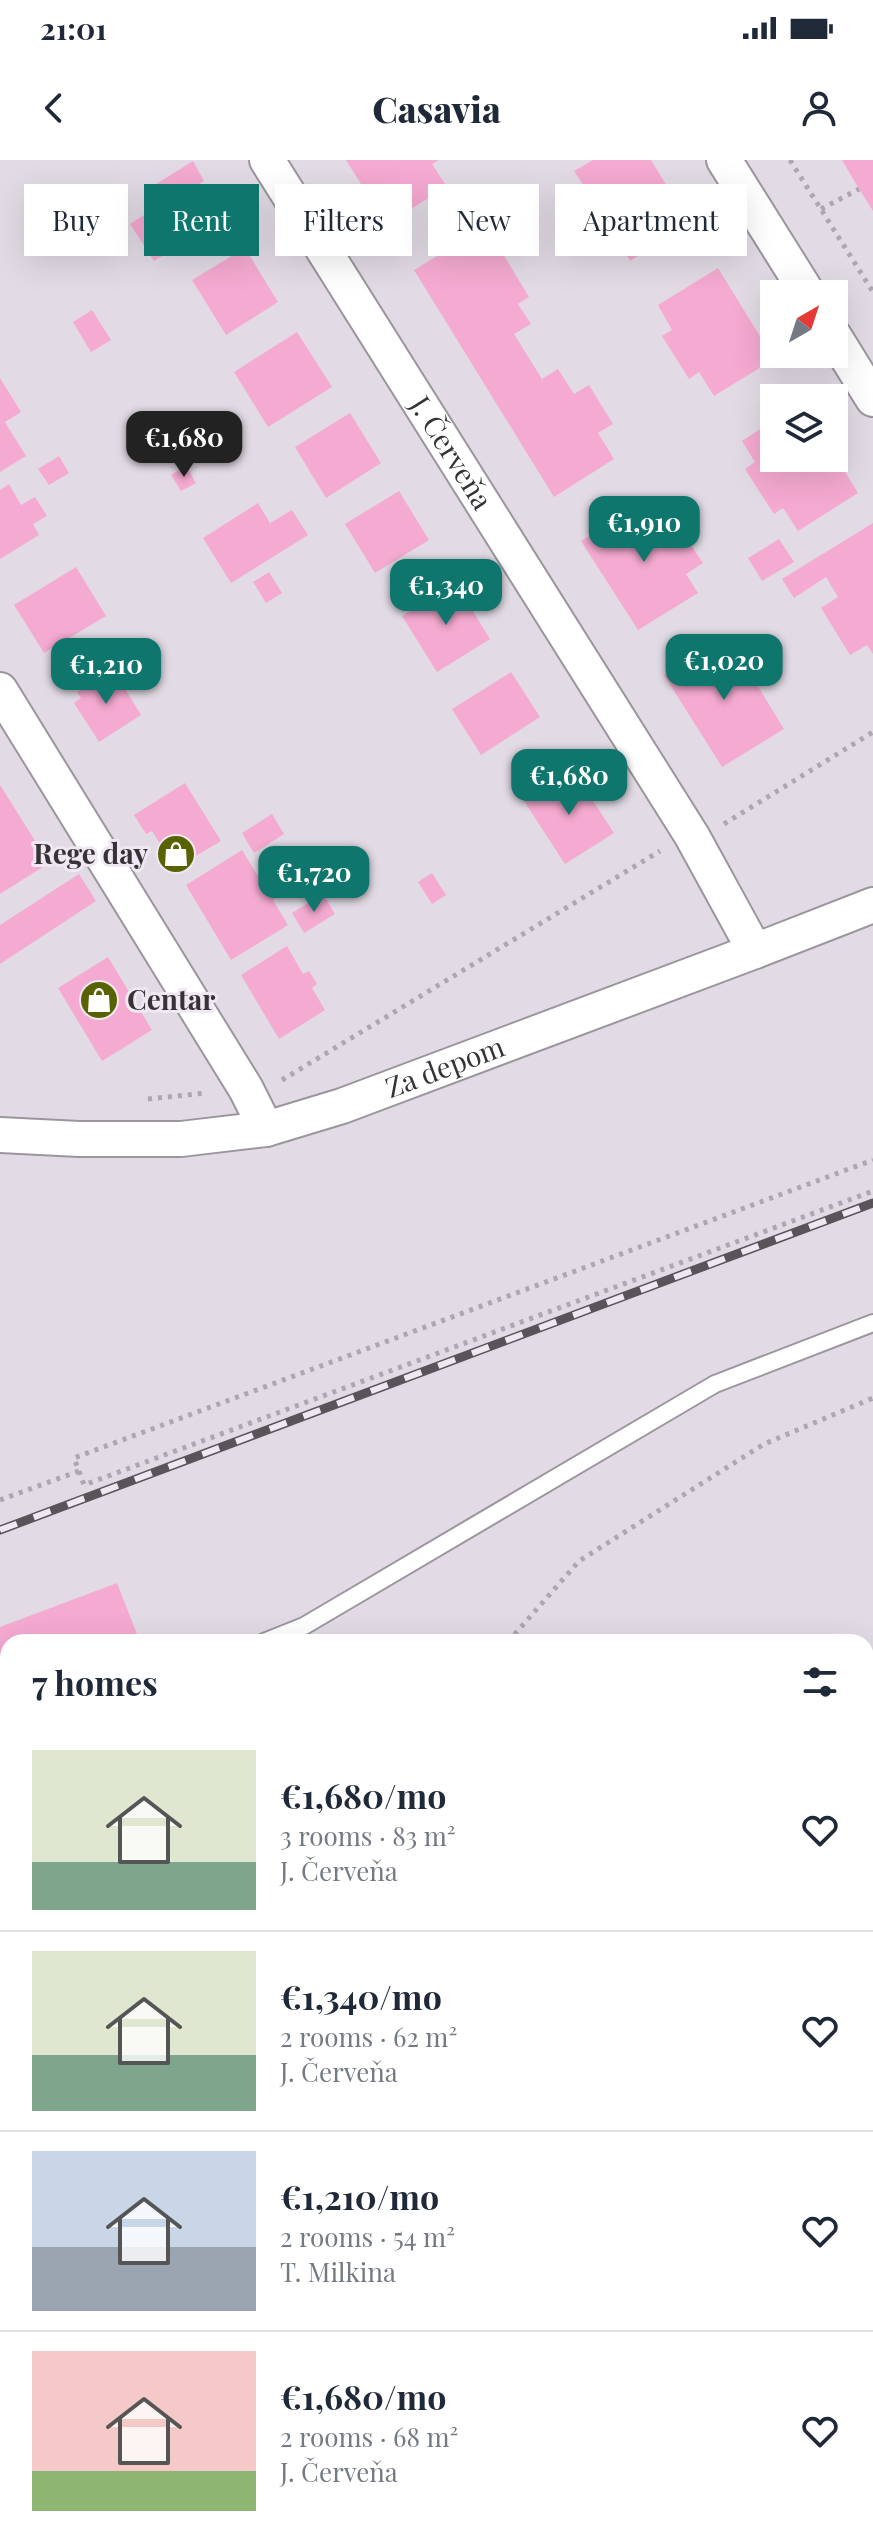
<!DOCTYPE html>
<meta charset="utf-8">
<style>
:root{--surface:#fff;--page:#f6f6f7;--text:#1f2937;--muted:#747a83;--line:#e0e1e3;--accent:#0f766e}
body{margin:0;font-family:"Playfair Display",serif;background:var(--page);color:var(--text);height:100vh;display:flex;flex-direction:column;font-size:30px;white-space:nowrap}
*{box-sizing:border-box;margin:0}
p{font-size:26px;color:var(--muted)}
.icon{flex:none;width:44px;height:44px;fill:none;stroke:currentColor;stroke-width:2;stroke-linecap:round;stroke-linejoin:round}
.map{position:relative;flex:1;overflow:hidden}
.panel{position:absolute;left:0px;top:1474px;width:874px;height:914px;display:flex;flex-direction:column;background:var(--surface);border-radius:24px 24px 0 0;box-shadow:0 8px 32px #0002}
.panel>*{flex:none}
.banner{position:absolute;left:24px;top:24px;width:826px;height:72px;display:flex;gap:16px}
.needle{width:52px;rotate:39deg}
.tools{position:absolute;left:760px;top:120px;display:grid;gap:16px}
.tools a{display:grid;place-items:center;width:88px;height:88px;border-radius:0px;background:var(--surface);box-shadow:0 8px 32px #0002;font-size:40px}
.price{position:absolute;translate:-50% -68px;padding:0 18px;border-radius:16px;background:var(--accent);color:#fff;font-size:26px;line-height:52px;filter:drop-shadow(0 2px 4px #0008)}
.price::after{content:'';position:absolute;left:50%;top:48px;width:24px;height:18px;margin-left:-12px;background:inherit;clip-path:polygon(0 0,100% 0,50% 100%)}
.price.active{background:#222;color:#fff}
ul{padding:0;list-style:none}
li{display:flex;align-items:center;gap:24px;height:200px;padding:0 32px}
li+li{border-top:2px solid var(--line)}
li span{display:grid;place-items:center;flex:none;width:224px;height:160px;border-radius:0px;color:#555}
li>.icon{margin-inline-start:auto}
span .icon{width:96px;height:96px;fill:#fffc;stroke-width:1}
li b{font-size:34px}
h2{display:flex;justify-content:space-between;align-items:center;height:96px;padding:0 32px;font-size:34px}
.chip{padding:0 28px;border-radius:0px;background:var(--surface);box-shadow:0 8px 32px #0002;font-size:28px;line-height:72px}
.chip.active{background:var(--accent);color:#fff}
.status{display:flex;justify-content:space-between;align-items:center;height:56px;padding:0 40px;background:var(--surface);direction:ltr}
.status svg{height:22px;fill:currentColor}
header{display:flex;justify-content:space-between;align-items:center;height:104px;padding:0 32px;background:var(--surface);font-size:36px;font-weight:800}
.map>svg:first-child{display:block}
</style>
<div class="status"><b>21:01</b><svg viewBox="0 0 49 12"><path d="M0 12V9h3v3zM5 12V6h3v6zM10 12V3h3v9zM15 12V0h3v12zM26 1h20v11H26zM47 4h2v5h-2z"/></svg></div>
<header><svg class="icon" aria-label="back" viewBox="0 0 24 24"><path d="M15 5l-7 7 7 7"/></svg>Casavia<svg class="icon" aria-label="person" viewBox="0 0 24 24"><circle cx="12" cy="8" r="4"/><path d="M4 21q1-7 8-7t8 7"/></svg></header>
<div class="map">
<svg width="873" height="2387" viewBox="0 0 873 2387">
<rect width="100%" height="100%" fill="#e2dbe5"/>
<path fill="#f5aad1" d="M346 0H439L432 4 447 27 386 64Z
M593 0H651L690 64 630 101 616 78 607 83 580 41 590 35 574 11Z
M842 0H873V51L859 29Z
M193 1 204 21 195 26 217 62 154 101 130 64 158 46 148 29Z
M475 73 488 96 500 89 529 137 518 144 531 164 514 174 542 219 558 209 574 234 589 225 613 264 598 273 614 299 554 337 414 110Z
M245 88 278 142 226 175 192 120Z
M718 108 774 199 714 236 699 212 689 219 662 176 672 170 658 145Z
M92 150 111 180 91 192 73 162Z
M297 172 332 227 268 267 234 212Z
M0 218 21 252 5 262 26 296 0 312Z
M350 253 381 303 326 338 295 287Z
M774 260V298H834V294L858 333 798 371 783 348 774 354 745 309 755 302 742 281Z
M59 296 69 313 49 325 38 309Z
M186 306 196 323 181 331 171 315Z
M9 324 21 345 35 337 47 356 33 364 39 375 0 399V330Z
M399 331 429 380 375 413 345 364Z
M258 343 270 363 292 350 308 375 231 423 203 378Z
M642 344 654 363 661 358 686 378 703 403 686 414 698 433 638 470 581 381Z
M873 363V494L867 485 850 495 821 448 838 437 826 417 794 438 782 419Z
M779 379 794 402 762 421 748 398Z
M76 407 106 456 44 493 14 445Z
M269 412 282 433 266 443 253 422Z
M455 422 490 479 437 512 402 456Z
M727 476 784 569 722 607 664 515Z
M113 509 141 555 99 582 74 543 81 538 77 532Z
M511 512 540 557 481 595 452 549Z
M573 610 614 673 565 704 524 641Z
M185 623 221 681 175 708 152 671 146 674 134 655Z
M0 625 49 703 0 734Z
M272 654 284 674 254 693 242 673Z
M242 690 258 716 268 710 275 721 282 734 273 740 288 765 231 800 186 725Z
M432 713 446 735 432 744 418 722Z
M79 714 96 741 0 804V765Z
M323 734 335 754 304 773 292 753Z
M287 786 303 814 309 811 317 824 312 828 325 850 279 879 241 815Z
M108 797 152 870 102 901 58 828Z
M117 1423 140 1482H8V1561L0 1564V1467Z
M873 1602V1675L866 1676V1603Z
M0 1834 8 1850V1881L0 1885Z
M871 1850 873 1858 872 1897 869 1886 866 1887V1851Z
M8 1915V1951H0V1919Z
M6 2017H8V2058L3 2050Z
M0 2164 8 2171V2224L0 2233Z
M866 2368 870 2381 843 2387H811L810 2380H866Z
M106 2380H127L121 2387H114Z
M153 2380H204L212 2387H147Z
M585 2380H646L648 2387H587Z
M709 2380H769L771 2387H711Z"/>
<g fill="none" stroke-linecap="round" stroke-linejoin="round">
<defs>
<path id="service" d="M264 1482 304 1466 715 1224 873 1163
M0 1586 8 1583
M866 1727 873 1725
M0 1751 8 1747"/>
<g id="minor">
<path id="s1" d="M267 0 692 676 755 791"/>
<path d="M724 0 808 134"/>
<path d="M834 176 873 239"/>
<path d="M0 530 246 929 266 969"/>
<path id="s2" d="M0 975 79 979H181L266 969 342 946 755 791 873 745"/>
<path d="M866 2253 873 2252"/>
<path d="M0 2377 12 2387"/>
<path d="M443 2387 453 2380"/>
</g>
</defs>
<use href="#service" stroke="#9c959e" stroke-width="20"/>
<use href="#minor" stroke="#9c959e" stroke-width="38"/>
<path stroke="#ada7af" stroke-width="5" stroke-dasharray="4 6" stroke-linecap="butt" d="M790 0 873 132
M821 49 859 29
M724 664 873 572
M282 920 660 691
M148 939 206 933
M79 1311 84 1325 873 1031
M0 1340 79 1311 74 1298 873 1000
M508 1482 579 1401 764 1284 873 1238
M0 1976 3 1979 0 2013
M0 2044H3"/>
<use href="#service" stroke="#fff" stroke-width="16"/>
<use href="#minor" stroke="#fff" stroke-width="34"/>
<defs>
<path id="rail" d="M0 1370 873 1043"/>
</defs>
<use href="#rail" stroke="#585459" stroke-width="9"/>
<use href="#rail" stroke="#efe8f2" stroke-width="6" stroke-dasharray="18" stroke-linecap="butt"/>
</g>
<defs>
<symbol id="shop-disc" viewBox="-11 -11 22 22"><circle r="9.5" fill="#596200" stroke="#efe8f2"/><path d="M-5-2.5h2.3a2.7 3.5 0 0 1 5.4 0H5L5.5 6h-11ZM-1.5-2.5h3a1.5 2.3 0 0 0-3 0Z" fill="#fff"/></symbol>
</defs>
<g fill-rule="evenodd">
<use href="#shop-disc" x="154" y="672" width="44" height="44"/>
<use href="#shop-disc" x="77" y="818" width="44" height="44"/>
</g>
<g text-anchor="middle" stroke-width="6" stroke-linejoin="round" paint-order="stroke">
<g font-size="28" fill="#363337" stroke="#efe8f2">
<text dy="10" stroke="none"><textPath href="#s1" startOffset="346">J. Červeňa</textPath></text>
<text dy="10" stroke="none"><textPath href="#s2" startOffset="456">Za depom</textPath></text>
</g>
<g font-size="28" font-weight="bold" fill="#363337" stroke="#efe8f2" text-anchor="end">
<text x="148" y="704">Rege day</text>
<text x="127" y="850" text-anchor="start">Centar</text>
</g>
</g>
</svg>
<div class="tools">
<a><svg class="needle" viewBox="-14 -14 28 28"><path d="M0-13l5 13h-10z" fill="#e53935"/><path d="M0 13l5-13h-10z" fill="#747a83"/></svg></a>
<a><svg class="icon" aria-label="layers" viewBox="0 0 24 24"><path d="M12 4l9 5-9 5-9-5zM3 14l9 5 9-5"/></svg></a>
</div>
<b class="price active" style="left:184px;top:319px">€1,680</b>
<b class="price" style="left:644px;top:404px">€1,910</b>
<b class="price" style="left:446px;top:467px">€1,340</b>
<b class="price" style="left:724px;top:542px">€1,020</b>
<b class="price" style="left:106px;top:546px">€1,210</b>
<b class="price" style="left:569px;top:657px">€1,680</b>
<b class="price" style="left:314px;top:754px">€1,720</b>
<div class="banner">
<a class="chip">Buy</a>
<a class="chip active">Rent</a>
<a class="chip">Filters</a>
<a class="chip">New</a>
<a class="chip">Apartment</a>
</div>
<section class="panel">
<h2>7 homes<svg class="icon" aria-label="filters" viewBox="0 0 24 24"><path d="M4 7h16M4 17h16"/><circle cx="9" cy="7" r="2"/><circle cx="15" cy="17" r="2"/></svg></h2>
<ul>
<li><span style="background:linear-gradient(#dfe7d0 70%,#7fa58c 0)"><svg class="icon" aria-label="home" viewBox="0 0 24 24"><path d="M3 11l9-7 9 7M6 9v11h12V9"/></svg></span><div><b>€1,680/mo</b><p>3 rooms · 83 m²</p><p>J. Červeňa</p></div><svg class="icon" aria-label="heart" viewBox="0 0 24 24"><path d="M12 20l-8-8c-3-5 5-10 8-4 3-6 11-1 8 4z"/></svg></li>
<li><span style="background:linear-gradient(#dfe7d0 65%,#7fa58c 0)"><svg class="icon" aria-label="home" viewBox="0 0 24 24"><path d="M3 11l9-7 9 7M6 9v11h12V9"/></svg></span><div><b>€1,340/mo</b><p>2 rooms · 62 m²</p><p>J. Červeňa</p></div><svg class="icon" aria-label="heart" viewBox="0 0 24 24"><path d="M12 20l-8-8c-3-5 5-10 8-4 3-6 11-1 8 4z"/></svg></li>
<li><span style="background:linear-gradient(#c9d6e8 60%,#9aa5b1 0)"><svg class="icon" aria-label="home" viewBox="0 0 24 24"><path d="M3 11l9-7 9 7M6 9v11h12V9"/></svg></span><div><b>€1,210/mo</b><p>2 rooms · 54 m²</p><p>T. Milkina</p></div><svg class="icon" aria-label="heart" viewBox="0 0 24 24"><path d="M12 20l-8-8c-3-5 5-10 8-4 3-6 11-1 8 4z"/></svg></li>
<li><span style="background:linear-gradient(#f6c9c9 75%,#8fb573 0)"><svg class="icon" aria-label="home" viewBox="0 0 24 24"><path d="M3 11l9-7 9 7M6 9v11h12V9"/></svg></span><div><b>€1,680/mo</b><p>2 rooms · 68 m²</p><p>J. Červeňa</p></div><svg class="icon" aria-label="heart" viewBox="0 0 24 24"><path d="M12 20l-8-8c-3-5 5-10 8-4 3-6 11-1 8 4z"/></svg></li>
</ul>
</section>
</div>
